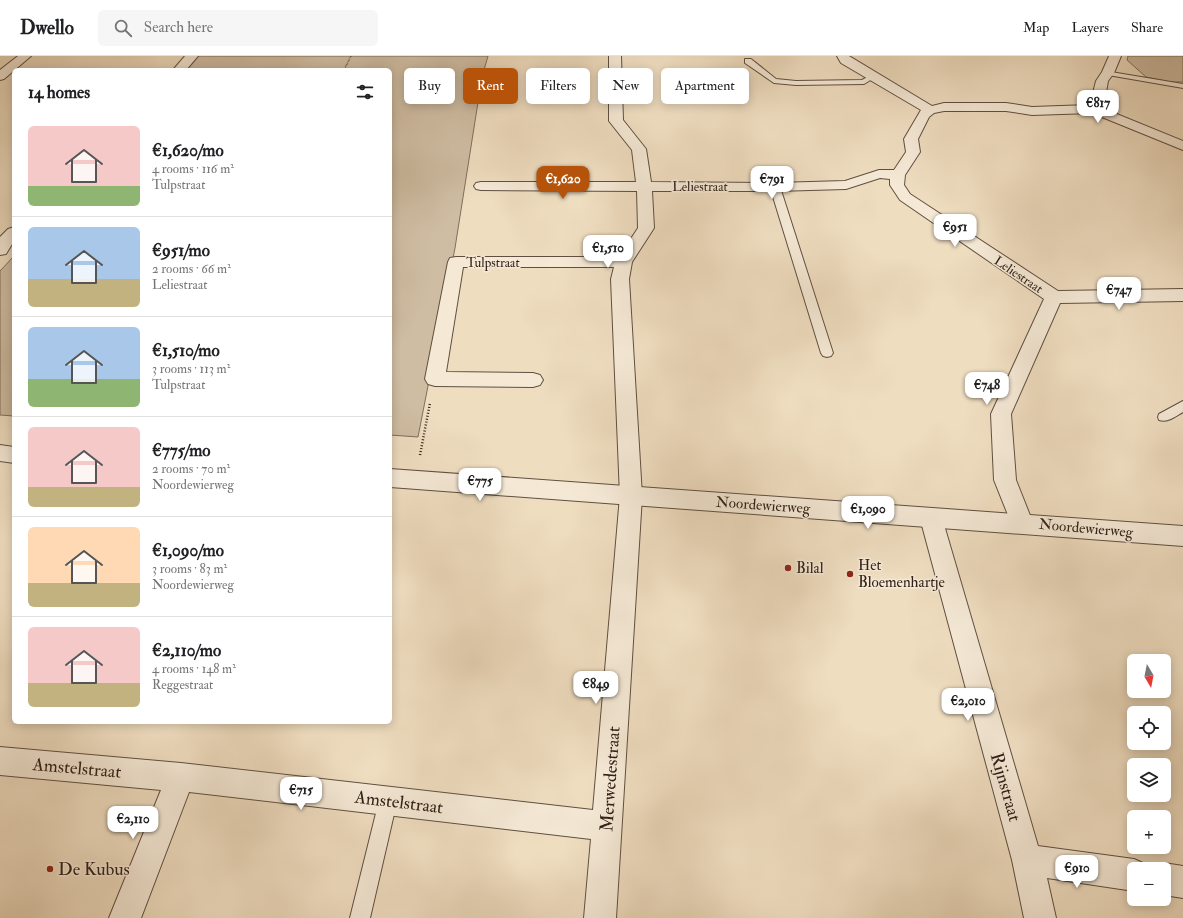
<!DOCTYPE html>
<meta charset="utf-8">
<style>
:root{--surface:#fff;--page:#f6f6f6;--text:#202124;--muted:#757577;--line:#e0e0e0;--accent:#b45309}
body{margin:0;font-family:"IM FELL Double Pica",serif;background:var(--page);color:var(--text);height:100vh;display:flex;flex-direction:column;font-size:15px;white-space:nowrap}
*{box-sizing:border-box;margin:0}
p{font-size:13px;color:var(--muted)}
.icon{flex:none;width:22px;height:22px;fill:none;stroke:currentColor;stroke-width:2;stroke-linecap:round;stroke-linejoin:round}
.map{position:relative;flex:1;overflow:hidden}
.side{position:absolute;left:12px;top:12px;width:380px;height:656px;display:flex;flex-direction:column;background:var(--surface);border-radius:6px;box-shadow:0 2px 10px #0003}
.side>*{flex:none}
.hud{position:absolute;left:404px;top:12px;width:380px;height:36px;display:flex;gap:8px}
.needle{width:26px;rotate:170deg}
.fabs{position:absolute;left:1127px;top:598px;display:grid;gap:8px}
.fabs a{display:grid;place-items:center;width:44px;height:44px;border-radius:6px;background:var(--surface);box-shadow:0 2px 10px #0003;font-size:20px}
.price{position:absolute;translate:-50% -34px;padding:0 9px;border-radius:8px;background:#fff;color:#222;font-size:13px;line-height:26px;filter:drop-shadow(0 1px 2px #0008)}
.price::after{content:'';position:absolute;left:50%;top:24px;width:12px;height:9px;margin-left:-6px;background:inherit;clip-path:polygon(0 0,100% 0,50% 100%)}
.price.current{background:var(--accent);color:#fff}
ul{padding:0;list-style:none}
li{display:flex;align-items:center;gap:12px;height:100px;padding:0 16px}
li+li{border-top:1px solid var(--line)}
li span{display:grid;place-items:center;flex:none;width:112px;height:80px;border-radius:6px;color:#555}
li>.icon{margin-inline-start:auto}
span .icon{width:48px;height:48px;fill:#fffc;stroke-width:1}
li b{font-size:17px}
h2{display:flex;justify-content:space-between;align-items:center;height:48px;padding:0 16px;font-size:17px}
.chip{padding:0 14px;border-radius:6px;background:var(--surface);box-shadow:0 2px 10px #0003;font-size:14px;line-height:36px}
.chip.current{background:var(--accent);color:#fff}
header{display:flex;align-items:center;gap:24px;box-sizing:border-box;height:56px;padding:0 20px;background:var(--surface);border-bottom:1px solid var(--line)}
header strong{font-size:19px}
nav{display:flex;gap:22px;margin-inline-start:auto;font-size:14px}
.search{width:280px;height:36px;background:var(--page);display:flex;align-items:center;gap:10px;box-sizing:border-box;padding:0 14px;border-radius:6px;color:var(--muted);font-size:15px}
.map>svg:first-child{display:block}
</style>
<header>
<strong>Dwello</strong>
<div class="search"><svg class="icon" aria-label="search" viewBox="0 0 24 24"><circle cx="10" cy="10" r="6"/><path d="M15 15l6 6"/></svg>Search here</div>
<nav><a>Map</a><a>Layers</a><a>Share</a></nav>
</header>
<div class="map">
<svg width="1183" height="862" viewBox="0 0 1183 862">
<rect width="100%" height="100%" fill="#efddc0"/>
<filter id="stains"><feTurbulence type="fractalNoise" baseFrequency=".005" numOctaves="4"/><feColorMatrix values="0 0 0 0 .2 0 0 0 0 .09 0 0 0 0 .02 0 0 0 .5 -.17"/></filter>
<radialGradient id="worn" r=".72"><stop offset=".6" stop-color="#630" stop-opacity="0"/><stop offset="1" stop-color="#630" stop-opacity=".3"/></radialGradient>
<path fill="#cfbda3" stroke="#806e5d" d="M197 0H488L482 21 455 192 418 381 390 379V14H184Z
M1128 0H1183V26H1171L1146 21 1127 4Z
M14 200V360L0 359V215Z"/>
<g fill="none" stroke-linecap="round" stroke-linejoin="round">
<defs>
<path id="service" d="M745 3H751L776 23 796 25 862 24 873 18 877 20 864 28 796 29 774 27 745 7Z
M1105 15 1183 28V32L1108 19H1105Z
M775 128 780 131 833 297 831 300 827 301 823 300 821 297 770 131Z
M1183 345V356C1176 360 1168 367 1159 364L1158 361 1159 358Z
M388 736 395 738 397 745 370 862H350L379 745 381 738Z"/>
<path id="minor" d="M18 0H31L4 23 0 24V14Z
M185 0H198L186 14H173Z
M609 0H621L623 64 646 93 651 126 775 127 845 125 879 114H894L906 96 904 83 921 54 841 7 837 0H849L932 50 944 47H1006L1032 51 1090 49 1096 25 1102 16 1109 0H1121L1114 17 1108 25 1104 48 1102 52 1183 85V94L1092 57 1032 59 1006 55H944L934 57 929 61 918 83 920 96 905 119 904 129 910 138 1058 235 1183 233V245L1060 247 1011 358 1016 424 1033 467 1030 474 1022 477 1014 474 994 424 991 358 1044 243 900 144 890 129V123L880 122 846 133 775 135H652L654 172 632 206 629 223 642 440 616 862H584L591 783 189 736 141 862H109L161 734 0 719V691L181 707 593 754 620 440 611 223 614 211H463L446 316 533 317 540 319 543 324 540 329 533 331 435 330 428 328 425 323 448 206 450 202 456 201H619L638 172 637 135 481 134 476 133 474 130 476 127 481 126H636L632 94 609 65Z
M14 171V185L6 198 0 199V181L8 173Z
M931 452 939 455 942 462 1038 790 1134 803 1145 808 1147 813H1134V835L1047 822 1056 862H1024L1012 804 920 462 923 455Z
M1164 807 1183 810V842L1164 839V813H1153Z"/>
<path id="tertiary" d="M0 389 14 391V407L0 405Z
M390 413 1183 470V490L390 431Z"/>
</defs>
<use href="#service" stroke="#604f41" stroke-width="2"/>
<use href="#minor" stroke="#604f41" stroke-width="2"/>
<use href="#tertiary" stroke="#604f41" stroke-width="2"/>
<path stroke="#302017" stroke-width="1.5" stroke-dasharray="0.5 1" stroke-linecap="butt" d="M344 14 351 0"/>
<path stroke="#302017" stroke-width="2.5" stroke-dasharray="1 2" stroke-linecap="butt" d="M420 399 430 347"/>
<use href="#service" fill="#f5e9d6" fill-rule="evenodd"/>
<use href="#minor" fill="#f5e9d6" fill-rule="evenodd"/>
<use href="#tertiary" fill="#f5e9d6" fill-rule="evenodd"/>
</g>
<g fill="#8f2418" stroke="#f5e9d6" stroke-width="1.5">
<circle cx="788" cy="512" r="4"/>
<circle cx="850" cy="518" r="4"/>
<circle cx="50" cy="813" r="4"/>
</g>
<g text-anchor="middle" stroke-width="3" stroke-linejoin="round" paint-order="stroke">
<g font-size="13" fill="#302017" stroke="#f5e9d6">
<text x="700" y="135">Leliestraat</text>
<text x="493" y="211">Tulpstraat</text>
<text transform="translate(1019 218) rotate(34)" y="5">Leliestraat</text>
</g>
<g font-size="15" fill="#302017" stroke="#f5e9d6">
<text transform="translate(763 449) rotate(4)" y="5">Noordewierweg</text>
<text transform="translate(1086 472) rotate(5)" y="5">Noordewierweg</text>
</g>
<g font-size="15" fill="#302017" stroke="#f5e9d6" text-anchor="start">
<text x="858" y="514">Het<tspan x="858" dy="17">Bloemenhartje</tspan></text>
<text x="796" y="517">Bilal</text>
</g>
<g font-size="18" fill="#302017" stroke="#f5e9d6">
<text transform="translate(77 712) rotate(5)" y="6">Amstelstraat</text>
<text transform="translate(610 723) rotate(-86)" y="6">Merwedestraat</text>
<text transform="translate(1006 731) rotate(74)" y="6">Rijnstraat</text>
<text transform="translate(399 746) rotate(7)" y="6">Amstelstraat</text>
</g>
<g font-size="18" fill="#302017" stroke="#f5e9d6" text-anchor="start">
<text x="58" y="819">De Kubus</text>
</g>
</g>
<rect width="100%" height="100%" filter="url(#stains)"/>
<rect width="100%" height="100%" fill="url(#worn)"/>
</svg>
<div class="fabs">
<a><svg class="needle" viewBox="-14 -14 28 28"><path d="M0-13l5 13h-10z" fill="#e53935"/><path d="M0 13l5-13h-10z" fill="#757577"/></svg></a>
<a><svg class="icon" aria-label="locate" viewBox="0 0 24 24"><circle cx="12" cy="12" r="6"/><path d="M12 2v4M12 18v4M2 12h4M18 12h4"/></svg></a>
<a><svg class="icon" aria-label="layers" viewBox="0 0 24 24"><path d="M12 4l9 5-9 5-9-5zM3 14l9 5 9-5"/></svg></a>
<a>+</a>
<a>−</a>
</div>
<b class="price" style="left:1098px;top:68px">€817</b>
<b class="price current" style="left:563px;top:144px">€1,620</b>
<b class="price" style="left:772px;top:144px">€791</b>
<b class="price" style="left:955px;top:192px">€951</b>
<b class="price" style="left:608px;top:213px">€1,510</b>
<b class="price" style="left:1119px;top:255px">€747</b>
<b class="price" style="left:987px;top:350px">€748</b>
<b class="price" style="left:480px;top:446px">€775</b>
<b class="price" style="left:868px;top:474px">€1,090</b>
<b class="price" style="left:596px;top:649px">€849</b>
<b class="price" style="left:968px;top:666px">€2,010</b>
<b class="price" style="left:301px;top:755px">€715</b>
<b class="price" style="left:133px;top:784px">€2,110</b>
<b class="price" style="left:1077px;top:833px">€910</b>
<div class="hud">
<a class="chip">Buy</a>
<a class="chip current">Rent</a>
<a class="chip">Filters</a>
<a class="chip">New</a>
<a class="chip">Apartment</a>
</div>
<section class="side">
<h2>14 homes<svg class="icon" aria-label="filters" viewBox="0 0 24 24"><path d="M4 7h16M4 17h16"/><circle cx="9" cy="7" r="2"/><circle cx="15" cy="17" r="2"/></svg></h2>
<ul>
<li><span style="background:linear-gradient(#f6c9c9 75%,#8fb573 0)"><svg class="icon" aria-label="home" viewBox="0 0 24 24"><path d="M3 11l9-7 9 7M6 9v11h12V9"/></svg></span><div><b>€1,620/mo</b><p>4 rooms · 116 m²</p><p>Tulpstraat</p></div></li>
<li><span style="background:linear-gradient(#a9c7e8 65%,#c2b280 0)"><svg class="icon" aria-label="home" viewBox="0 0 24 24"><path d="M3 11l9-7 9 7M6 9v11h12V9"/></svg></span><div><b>€951/mo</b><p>2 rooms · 66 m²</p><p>Leliestraat</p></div></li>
<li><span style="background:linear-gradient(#a9c7e8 65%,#8fb573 0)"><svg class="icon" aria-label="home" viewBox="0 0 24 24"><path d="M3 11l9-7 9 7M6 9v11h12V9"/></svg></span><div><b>€1,510/mo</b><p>3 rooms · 113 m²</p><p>Tulpstraat</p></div></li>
<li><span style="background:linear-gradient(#f6c9c9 75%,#c2b280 0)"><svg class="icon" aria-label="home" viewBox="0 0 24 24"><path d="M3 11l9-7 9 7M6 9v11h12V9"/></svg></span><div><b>€775/mo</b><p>2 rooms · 70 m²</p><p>Noordewierweg</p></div></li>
<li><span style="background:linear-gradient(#ffd9b3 70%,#c2b280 0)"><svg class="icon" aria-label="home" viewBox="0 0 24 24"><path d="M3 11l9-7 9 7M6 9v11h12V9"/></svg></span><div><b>€1,090/mo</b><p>3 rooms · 83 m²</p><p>Noordewierweg</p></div></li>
<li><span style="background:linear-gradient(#f6c9c9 70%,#c2b280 0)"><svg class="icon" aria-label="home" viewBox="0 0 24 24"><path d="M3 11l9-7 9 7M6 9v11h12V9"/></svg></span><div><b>€2,110/mo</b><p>4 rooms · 148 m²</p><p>Reggestraat</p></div></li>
</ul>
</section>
</div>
